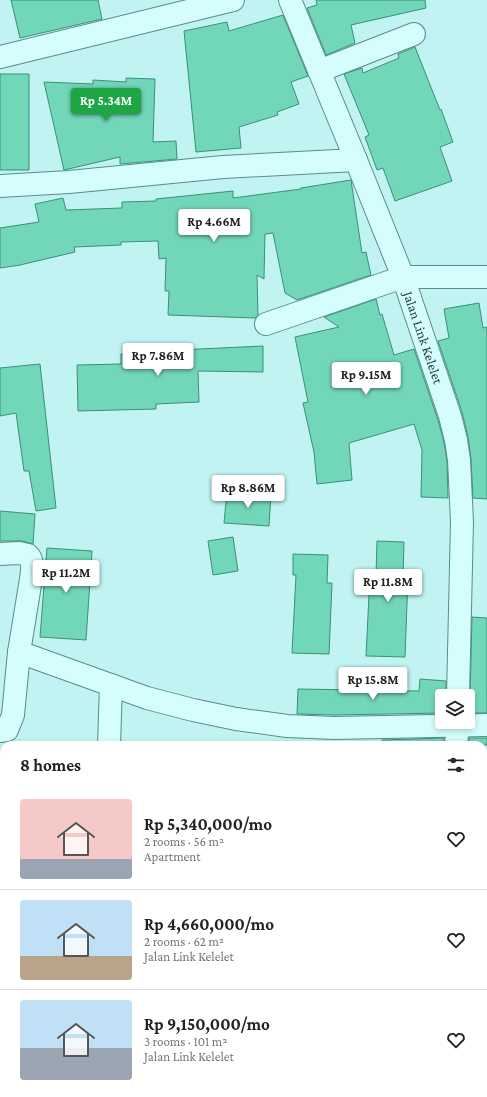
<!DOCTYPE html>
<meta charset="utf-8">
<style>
:root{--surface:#fff;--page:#f6f6f6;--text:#222;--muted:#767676;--line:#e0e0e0;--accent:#1ea645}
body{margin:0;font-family:"Crimson Pro",serif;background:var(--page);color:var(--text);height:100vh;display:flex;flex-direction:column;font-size:15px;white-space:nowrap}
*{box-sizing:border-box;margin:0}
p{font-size:13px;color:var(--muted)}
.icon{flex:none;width:22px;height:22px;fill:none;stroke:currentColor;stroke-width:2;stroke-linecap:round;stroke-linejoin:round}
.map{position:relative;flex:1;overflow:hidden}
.side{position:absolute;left:0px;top:741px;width:487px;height:356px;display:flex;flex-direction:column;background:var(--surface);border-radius:12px 12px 0 0;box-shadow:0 2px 6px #0003}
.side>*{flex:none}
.buttons{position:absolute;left:435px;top:689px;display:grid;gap:8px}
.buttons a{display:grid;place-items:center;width:40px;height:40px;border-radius:4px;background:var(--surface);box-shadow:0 2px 6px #0003;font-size:20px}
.price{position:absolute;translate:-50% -34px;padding:0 9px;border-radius:4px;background:#fff;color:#222;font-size:13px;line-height:26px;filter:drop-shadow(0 1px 2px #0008)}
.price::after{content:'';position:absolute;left:50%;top:24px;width:12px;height:9px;margin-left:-6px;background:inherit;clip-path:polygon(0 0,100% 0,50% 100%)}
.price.on{background:var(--accent);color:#fff}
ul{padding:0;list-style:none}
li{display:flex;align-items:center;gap:12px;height:100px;padding:0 20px}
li+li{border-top:1px solid var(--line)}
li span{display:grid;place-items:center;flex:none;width:112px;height:80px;border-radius:4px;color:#555}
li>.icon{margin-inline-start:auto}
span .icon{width:48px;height:48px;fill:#fffc;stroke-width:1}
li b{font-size:17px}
h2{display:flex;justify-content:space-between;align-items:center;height:48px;padding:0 20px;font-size:17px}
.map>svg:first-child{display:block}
</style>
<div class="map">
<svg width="487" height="1097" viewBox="0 0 487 1097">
<rect width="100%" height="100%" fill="#c1f3f3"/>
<path fill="#72d6b9" stroke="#399176" d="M11 0H98L102 19 20 38Z
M316 0H425L426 8 351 25 355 43 326 55 307 8 317 5Z
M283 15 308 76 291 82 299 104 277 112 278 115 239 127 241 148 196 152 184 31 227 22 229 31Z
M415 47 440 110 441 109 453 142 440 147 452 181 395 201 383 168 377 170 365 137 369 135 344 74 362 68 363 73 399 58 398 54Z
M0 74H29V170H0Z
M126 78 155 79 153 142 176 141 177 159 120 164V157L64 170 44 82 93 84V80L126 82Z
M351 180 362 253 366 252 371 275 297 300 285 293 273 233 265 234 264 279 257 275 258 315 255 318 168 315 169 291H165L166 258 159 259 158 241 121 242V245L74 247 75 252 20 265 0 268V228L39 222 35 204 63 198 66 210 122 208V202L156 201V199L233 191V198L301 189V188Z
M376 299 380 315 382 314 394 355 414 349 438 420 444 442 447 461 448 498 421 497 422 450 414 424 349 443 352 480 317 484 314 452 303 403 308 402 295 337 339 327 324 317Z
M479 303 483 328 487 327V499L473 498 471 459 468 437 462 412 438 341 449 338 444 309Z
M263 346V372L198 371 199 402 156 404V409L78 411 77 365 121 364V354L157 353V351Z
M40 364 56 508 36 511 29 471H24L16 413 0 416V368Z
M227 491 271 494 269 526 224 523Z
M0 511 35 514 33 544 22 541H0Z
M233 537 238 571 213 575 208 541Z
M377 541 404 542 403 576 408 577 405 657 366 656 370 575H376Z
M47 548 92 551 86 640 40 637Z
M293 554 328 555 327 583H332L329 654 292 653 296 575H293Z
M472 617 487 618V713H468V703L470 696Z
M420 679 446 681V696H442V713L334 715 297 714 298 689 419 691Z
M444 738V745H381L382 740Z
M469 738H487V745H469Z"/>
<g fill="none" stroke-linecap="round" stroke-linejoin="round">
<defs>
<g id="minor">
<path id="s1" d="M290 0 356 160 403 277 450 416 456 440 459 460 462 522 458 696"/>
<path d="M0 57 233 0"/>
<path d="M319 71 414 34"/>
<path d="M0 186 69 182 223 167 356 160"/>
<path d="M266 324 403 277H487"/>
<path d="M0 554 19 553 28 555C34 561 32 571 31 579L19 652 13 715 7 730 0 731"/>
<path d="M19 652 147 698 193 710 236 719 287 726 334 728 487 725"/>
<path d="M109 745 111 685"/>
<path d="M456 745 458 722"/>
<path d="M0 891 4 881"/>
<path d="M0 986H4"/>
<path d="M0 1025H4"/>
<path d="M97 1097V1093"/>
<path d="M434 1097V1093"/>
</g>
</defs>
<use href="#minor" stroke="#568f85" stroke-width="24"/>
<use href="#minor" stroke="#d5fdfd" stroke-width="22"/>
</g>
<g text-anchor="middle" stroke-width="4" stroke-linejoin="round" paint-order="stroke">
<g font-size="14" fill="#1c3d36" stroke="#d1f9fa">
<text dy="5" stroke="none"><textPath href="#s1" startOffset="363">Jalan Link Kelelet</textPath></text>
</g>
</g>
</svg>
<div class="buttons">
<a><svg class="icon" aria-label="layers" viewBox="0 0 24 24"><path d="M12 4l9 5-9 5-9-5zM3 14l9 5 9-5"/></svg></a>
</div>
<b class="price on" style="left:106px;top:122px">Rp 5.34M</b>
<b class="price" style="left:214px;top:243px">Rp 4.66M</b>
<b class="price" style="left:158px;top:377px">Rp 7.86M</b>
<b class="price" style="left:366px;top:396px">Rp 9.15M</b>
<b class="price" style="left:248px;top:509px">Rp 8.86M</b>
<b class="price" style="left:66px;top:594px">Rp 11.2M</b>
<b class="price" style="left:388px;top:603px">Rp 11.8M</b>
<b class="price" style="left:373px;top:701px">Rp 15.8M</b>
<section class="side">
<h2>8 homes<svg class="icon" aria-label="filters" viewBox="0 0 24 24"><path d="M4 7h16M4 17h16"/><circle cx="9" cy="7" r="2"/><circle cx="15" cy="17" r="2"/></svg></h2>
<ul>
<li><span style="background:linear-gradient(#f6c9c9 75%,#9aa5b1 0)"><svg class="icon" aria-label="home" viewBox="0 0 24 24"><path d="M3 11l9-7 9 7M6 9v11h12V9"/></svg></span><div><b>Rp 5,340,000/mo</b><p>2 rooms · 56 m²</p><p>Apartment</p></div><svg class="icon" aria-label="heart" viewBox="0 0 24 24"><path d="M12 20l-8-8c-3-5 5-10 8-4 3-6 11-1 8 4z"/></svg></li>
<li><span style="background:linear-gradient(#bfe0f5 70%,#b9a48a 0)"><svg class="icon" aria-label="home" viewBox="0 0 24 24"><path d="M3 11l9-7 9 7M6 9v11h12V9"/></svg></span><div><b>Rp 4,660,000/mo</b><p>2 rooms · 62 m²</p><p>Jalan Link Kelelet</p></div><svg class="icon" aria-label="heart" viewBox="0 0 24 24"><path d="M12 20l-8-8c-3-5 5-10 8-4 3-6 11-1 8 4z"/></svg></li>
<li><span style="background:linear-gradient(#bfe0f5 60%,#9aa5b1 0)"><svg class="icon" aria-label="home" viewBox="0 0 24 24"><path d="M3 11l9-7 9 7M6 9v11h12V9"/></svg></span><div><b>Rp 9,150,000/mo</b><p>3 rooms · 101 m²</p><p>Jalan Link Kelelet</p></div><svg class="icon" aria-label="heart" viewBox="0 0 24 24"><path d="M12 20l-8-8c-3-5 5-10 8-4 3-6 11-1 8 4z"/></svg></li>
</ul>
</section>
</div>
